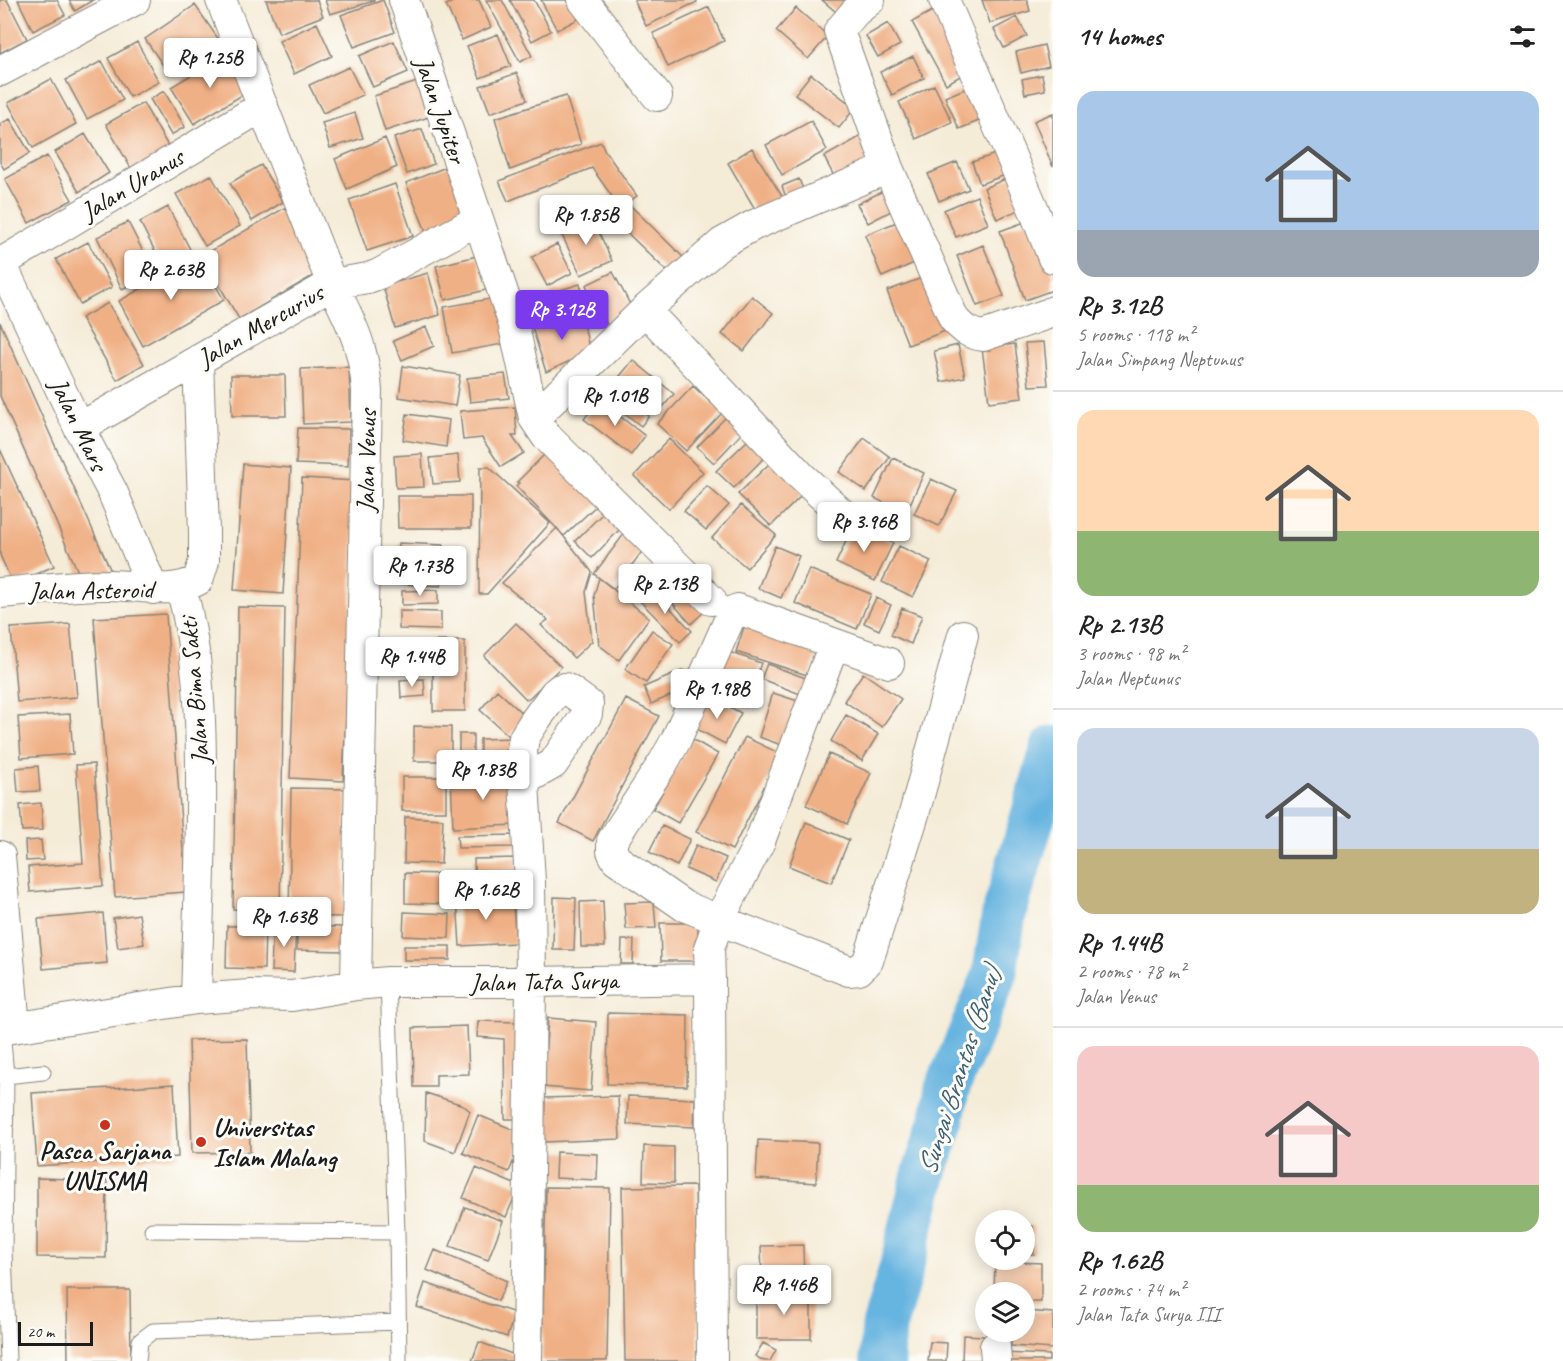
<!DOCTYPE html>
<meta charset="utf-8">
<style>
:root{--surface:#fff;--page:#f2f2f2;--text:#222;--muted:#767676;--line:#e0e0e0;--accent:#7c3aed}
body{margin:0;font-family:Caveat,sans-serif;background:var(--page);color:var(--text);height:100vh;display:flex;flex-direction:column;font-size:22px;white-space:nowrap}
*{box-sizing:border-box;margin:0}
p{font-size:20px;color:var(--muted)}
.icon{flex:none;width:33px;height:33px;fill:none;stroke:currentColor;stroke-width:2;stroke-linecap:round;stroke-linejoin:round}
.map{position:relative;flex:1;overflow:hidden}
.side{display:flex;flex-direction:column;background:var(--surface);width:510px}
.side>*{flex:none}
.tools{position:absolute;left:975px;top:1210px;display:grid;gap:12px}
.tools a{display:grid;place-items:center;width:60px;height:60px;border-radius:50%;background:var(--surface);box-shadow:0 3px 15px #0003;font-size:30px}
.scale{position:absolute;left:18px;bottom:15px;width:75px;box-sizing:border-box;padding-left:6px;border:3px solid #1c1c1c;border-top:0;font-size:16px;line-height:21px;white-space:nowrap;color:#1c1c1c;-webkit-text-stroke:4px #fdfcf7;paint-order:stroke}
.price{position:absolute;translate:-50% -51px;padding:0 14px;border-radius:6px;background:#fff;color:#222;font-size:20px;line-height:39px;filter:drop-shadow(0 2px 3px #0008)}
.price::after{content:'';position:absolute;left:50%;top:36px;width:18px;height:14px;margin-left:-9px;background:inherit;clip-path:polygon(0 0,100% 0,50% 100%)}
.price.on{background:var(--accent);color:#fff}
ul{padding:0;list-style:none}
li{display:grid;align-content:center;gap:12px;height:318px;padding:0 24px}
li+li{border-top:2px solid var(--line)}
li span{display:grid;place-items:center;height:186px;border-radius:18px;color:#555}
li>.icon{margin-inline-start:auto}
span .icon{width:108px;height:108px;fill:#fffc;stroke-width:1}
li b{font-size:26px}
h2{display:flex;justify-content:space-between;align-items:center;height:72px;padding:0 24px;font-size:26px}
main{display:flex;flex:1;min-height:0}
.map>svg:first-child{display:block}
</style>
<main>
<div class="map">
<svg width="1053" height="1361" viewBox="0 0 1053 1361">
<rect width="100%" height="100%" fill="#fdfcf7"/>
<filter id="ink" filterUnits="userSpaceOnUse"><feTurbulence type="fractalNoise" baseFrequency=".0167" numOctaves="2"/><feDisplacementMap in="SourceGraphic" scale="12" xChannelSelector="R" yChannelSelector="G"/><feConvolveMatrix kernelMatrix="1 2 1 2 8 2 1 2 1" color-interpolation-filters="sRGB"/></filter>
<filter id="wash" filterUnits="userSpaceOnUse"><feTurbulence type="fractalNoise" baseFrequency=".008" numOctaves="4" result="noise"/><feDisplacementMap in="SourceGraphic" scale="24" xChannelSelector="R" yChannelSelector="G"/><feGaussianBlur stdDeviation="1.35" result="paint"/><feColorMatrix in="noise" values="0 0 0 0 0 0 0 0 0 0 0 0 0 0 0 0 0 1.4 0 .05"/><feComposite in="paint" operator="in"/></filter>
<g filter="url(#wash)">
<rect width="100%" height="100%" fill="#f5ecd8"/>
<g fill="none" stroke-linecap="round" stroke-linejoin="round">
<path stroke="#66b4e0" stroke-width="45" d="M883 1361 882 1353 884 1327 901 1269 925 1171 941 1124 947 1089 994 977 1004 914 1053 748"/>
</g>
<g id="blocks">
<path fill="#f0b085" d="M0 0H7L27 39 0 53Z
M18 0H57L65 15 33 31Z
M69 0H93L75 11Z
M266 0H317L323 16 279 33Z
M325 0H374V1L330 14Z
M383 0 395 32 354 47 341 15Z
M457 0H479L491 27 462 40 446 5Z
M486 0H502L532 56 520 62Z
M510 0H534L551 31 532 41Z
M541 0H576L584 16 557 30Z
M634 0H696L697 2 646 26Z
M822 0H856L842 17Z
M982 0H1027L1030 11 990 23Z
M195 5 219 40 169 74 145 39Z
M709 7 724 41 668 67 653 33Z
M796 8 828 36 808 59 776 31Z
M938 8 973 69 946 84 912 22Z
M1017 17 1027 36 1004 48 994 29Z
M317 23 332 56 294 74 279 41Z
M888 23 900 45 878 57 866 36Z
M498 34 511 66 480 78 467 46Z
M394 41 408 72 373 87 359 56Z
M137 42 159 82 130 97 108 58Z
M1044 45 1049 66 1021 73 1016 52Z
M226 54 249 91 194 124 171 87Z
M913 56 924 78 892 95 880 72Z
M102 61 123 100 87 119 66 80Z
M349 67 363 95 323 113 309 85Z
M517 73 527 100 490 113 480 86Z
M811 74 855 108 839 128 795 94Z
M1042 75 1045 90 1025 94 1022 79Z
M51 79 76 124 33 148 8 103Z
M420 81 432 116 385 131 374 96Z
M977 84 991 116 959 129 945 97Z
M934 85 952 122 916 139 899 102Z
M164 91 185 127 171 135 150 99Z
M566 96 581 144 510 170 495 118Z
M143 103 171 151 133 172 106 124Z
M355 113 363 138 330 148 322 123Z
M1053 113V167L1034 121Z
M10 119 30 153 4 169 0 162V124Z
M811 121 827 150 782 175 766 145Z
M422 129 434 164 407 174 394 138Z
M85 134 109 173 79 192 55 152Z
M865 134 878 157 836 180 824 157Z
M385 138 397 167 347 189 335 159Z
M601 142 605 151 637 196 620 208 592 168 508 201 499 181Z
M752 148 785 201 759 216 728 163Z
M1007 150 1014 172 980 184 972 162Z
M47 156 72 200 29 223 5 179Z
M957 162 969 189 939 201 928 174Z
M261 165 283 202 252 221 230 183Z
M451 165 473 218 428 236 406 183Z
M211 175 240 226 205 246 176 194Z
M1015 175 1028 206 997 219 984 188Z
M799 179 806 197 788 203 782 186Z
M395 184 413 236 367 251 349 200Z
M887 189 897 208 868 223 857 204Z
M977 196 988 224 956 237 944 210Z
M631 206 689 263 674 278 616 222Z
M168 207 193 255 164 269 140 222Z
M286 207 323 270 239 319 202 256Z
M592 217 612 261 581 275 560 231Z
M904 219 921 260 882 277 865 235Z
M1033 219 1053 274V290L1025 300 1000 231Z
M128 222 154 273 122 289 97 237Z
M88 242 112 287 80 304 56 259Z
M557 244 572 273 547 286 532 257Z
M983 245 1004 296 977 306 957 256Z
M199 256 224 300 143 346 119 301Z
M477 256 486 290 445 300 436 266Z
M613 272 634 312 608 326 586 285Z
M428 273 440 315 395 328 383 286Z
M927 276 948 330 908 345 887 291Z
M580 284 586 307 556 315 550 293Z
M752 296 773 313 744 351 722 334Z
M501 297 509 343 452 353 444 307Z
M108 303 144 364 117 380 81 318Z
M581 312 590 352 546 372 532 327Z
M0 322 111 571 83 583 0 396Z
M426 327 434 346 402 360 393 341Z
M1044 342 1048 385 1029 386 1025 343Z
M1015 344 1022 398 989 402 982 348Z
M958 345 965 377 941 382 934 351Z
M633 360 674 394 657 414 616 381Z
M403 366 460 375 455 406 399 397Z
M349 367 351 422 303 424 301 369Z
M505 374 509 398 470 402 467 378Z
M231 375H285L286 416H232Z
M607 383 649 416 641 426 599 393Z
M693 386 722 413 686 451 657 424Z
M599 400 645 436 631 455 584 419Z
M515 407 517 436H512L524 453 501 467 482 438 463 440 460 411Z
M407 414 449 420 446 447 403 440Z
M725 418 742 433 714 463 697 447Z
M298 428 349 429 348 466 296 464Z
M751 437 767 455 734 488 716 471Z
M864 438 890 457 866 491 839 472Z
M669 439 703 472 669 509 634 476Z
M0 449 54 566 13 584 0 555Z
M548 451 600 502 564 536 516 486 519 483 517 482Z
M422 454 424 487 396 488 394 456Z
M458 455 460 482 433 484 430 458Z
M893 458 924 473 906 513 874 498Z
M772 461 804 493 771 526 738 494Z
M243 464 291 468 283 594 234 590Z
M480 467H489L550 523 487 594H479Z
M302 478 356 481 343 781 290 778Z
M931 479 957 491 939 526 914 514Z
M707 486 729 505 706 530 684 511Z
M397 496H471V528H398Z
M741 505 776 535 747 568 712 538Z
M605 511 622 527 592 558 575 541Z
M854 524 893 543 875 581 836 563Z
M557 528 592 572 586 592 592 641 574 658 541 625 548 620 502 583Z
M624 534 644 549 614 589 594 574Z
M399 543 443 545 441 586 397 584Z
M775 546 799 556 781 598 758 588Z
M899 546 931 561 913 597 882 582Z
M667 566 706 610 691 624 652 580Z
M809 569 871 594 857 629 795 603Z
M599 578 649 618 619 660 599 645 594 595Z
M651 588 692 631 680 642 639 600Z
M438 590V604L402 605V591Z
M876 598 891 605 879 630 864 623Z
M238 607 285 608 280 910 233 909Z
M902 608 922 616 911 644 891 635Z
M399 611 441 612V630L399 629Z
M166 614 186 892 115 897 94 618Z
M516 623 561 667 527 700 484 656Z
M70 624 77 697 17 702 11 628Z
M745 624 818 648 810 676 736 652Z
M652 630 673 644 646 683 625 669Z
M433 641H465V711H433Z
M726 651 761 663 746 707 711 695Z
M767 664 814 681 808 697 761 679Z
M684 670 691 687 651 704 644 687Z
M863 673 901 699 882 727 844 701Z
M424 679 425 696 401 698 400 680Z
M497 690 526 717 509 736 480 710Z
M773 693 801 702 787 747 759 737Z
M710 696 741 713 725 744 693 727Z
M626 699 659 716 593 841 559 823Z
M70 714 73 754 21 758 18 717Z
M846 715 878 734 862 761 831 741Z
M414 726 451 727V761H414Z
M459 734H473V760H459Z
M745 737 781 754 732 850 696 832Z
M516 738 517 761 480 763V739Z
M692 739 718 754 678 823 653 809Z
M829 754 871 773 847 824 806 805Z
M94 764 103 886 30 892 28 867 83 863 76 765Z
M38 766 40 791 18 792 16 768Z
M514 774 516 825 453 828 451 776Z
M402 777H446V811H402Z
M291 788 346 789 344 917 289 916Z
M41 803 43 830 22 831 20 805Z
M405 817 443 819 441 864 404 863Z
M806 822 849 840 831 883 789 866Z
M662 826 690 839 677 866 649 852Z
M517 835V847L458 848 457 836Z
M41 840 43 860 26 861 25 841Z
M696 845 726 858 716 882 686 869Z
M518 858 520 886 475 887 474 859Z
M405 873 444 874V904L405 903Z
M512 895 516 943 460 946 457 899Z
M554 897 576 898 574 950H553Z
M603 901 605 947H581L580 902Z
M654 902 656 928 626 929 624 903Z
M404 912 450 914 449 938 403 936Z
M103 913 107 963 43 969 38 919Z
M139 914 144 944 118 948 113 918Z
M660 923H698V961H661Z
M273 924 296 925 294 972 271 971Z
M227 926H265L264 969 226 968Z
M297 926 346 927V951L297 950Z
M622 940H634L633 964H621Z
M404 946H450V960H404Z
M608 1013 688 1015 687 1086 607 1084Z
M548 1018 596 1022 591 1091 543 1087Z
M478 1021 517 1022V1119H505L504 1039 477 1037Z
M467 1026 469 1074 436 1075V1087H414L413 1028Z
M247 1039 250 1152 192 1153 189 1040Z
M174 1084 178 1157 37 1166 32 1093Z
M426 1093 463 1105 470 1111 455 1152 425 1141Z
M618 1096 620 1139 543 1142 542 1098Z
M628 1096 695 1099 694 1127 627 1124Z
M478 1115 524 1134 509 1172 463 1153Z
M758 1140 818 1143 816 1183 756 1179Z
M644 1146 674 1147V1183L643 1182Z
M556 1152 598 1154 597 1180 555 1178Z
M476 1168 519 1186 506 1217 463 1198Z
M37 1178 107 1180 106 1258 37 1257Z
M695 1186 699 1361H625L622 1187Z
M546 1187 610 1188 607 1361H542Z
M465 1207 503 1221 488 1260 450 1246Z
M1024 1226H1033L1034 1254 1024 1255Z
M803 1245 804 1282 762 1283 761 1246Z
M435 1250 507 1281 498 1301 427 1270Z
M995 1261 1041 1263V1302H1024V1293H994Z
M425 1283 515 1313 507 1337 417 1307Z
M67 1290H130L131 1361H68Z
M756 1293H811V1339H756Z
M1024 1311 1053 1313V1349L1011 1346 1012 1332H1024Z
M963 1335 985 1336 984 1360H962Z
M479 1342 515 1355 513 1361H472Z
M930 1342 947 1343 946 1361H928Z
M763 1343 776 1350 770 1361H764L755 1356Z
M1003 1353 1049 1355V1361H1003Z"/>
</g>
</g>
<g filter="url(#ink)">
<use href="#blocks" fill-opacity="0" stroke="#88847a" stroke-width="1.5"/>
<g fill="none" stroke-linecap="round" stroke-linejoin="round">
<defs>
<path id="lane" d="M388 982 397 1232 399 1361
M2 1029 6 1076 4 1250 8 1361
M6 1076 43 1072
M152 1230 397 1232
M138 1361 140 1341 153 1331 398 1322"/>
<path id="street" d="M221 0 332 284C342 305 354 326 360 349 364 363 366 377 367 391L356 985
M404 0 513 322 534 418 546 436 711 600
M583 0 657 96
M870 0 855 12 839 31 888 168 954 319C963 329 969 334 983 336L1050 313 1053 311
M944 0 1034 210 1053 258
M0 71 135 0
M0 261 79 428 113 493 153 589
M1 263 263 106
M645 310 801 476 841 513
M534 418 645 310 722 243 754 225 888 168
M79 428 332 284 368 278 379 274 478 220
M181 587C198 650 201 709 201 774 202 849 198 924 196 999
M0 593C35 590 71 585 107 585 137 584 170 596 198 580L204 561V532L198 360
M834 644 760 841 719 920 849 971 859 970 868 961 914 814 963 635
M523 781 553 764 587 714 588 704 570 691 565 688 560 689 555 693 534 722 524 738 522 750 530 881 531 982 527 1361
M0 856 15 1027
M710 979 709 948 719 920 684 906 616 859 612 851V841L663 763 676 740 733 611 738 609 889 663
M0 1030 196 999 250 995 292 996 356 985 388 982H531L710 979 712 1361
M995 1347 996 1361"/>
</defs>
<use href="#lane" stroke="#88847a" stroke-width="17"/>
<use href="#street" stroke="#88847a" stroke-width="32"/>
<use href="#lane" stroke="#fff" stroke-width="15"/>
<use href="#street" stroke="#fff" stroke-width="30"/>
</g>
</g>
<g fill="#c8321e" stroke="#fdfcf7" stroke-width="2">
<circle cx="105" cy="1125" r="6"/>
<circle cx="201" cy="1142" r="6"/>
</g>
<g text-anchor="middle" stroke-width="6" stroke-linejoin="round" paint-order="stroke">
<g font-size="26" fill="#1c1c1c" stroke="#fdfcf7">
<text transform="translate(441 110) rotate(71)" y="9">Jalan Jupiter</text>
<text transform="translate(132 184) rotate(-31)" y="9">Jalan Uranus</text>
<text transform="translate(260 325) rotate(-30)" y="9">Jalan Mercurius</text>
<text transform="translate(79 424) rotate(64)" y="9">Jalan Mars</text>
<text transform="translate(366 461) rotate(-89)" y="9">Jalan Venus</text>
<text transform="translate(91 590) rotate(-1)" y="9">Jalan Asteroid</text>
<text transform="translate(194 691) rotate(-95)" y="9">Jalan Bima Sakti</text>
<text transform="translate(544 981) rotate(-1)" y="9">Jalan Tata Surya</text>
</g>
<g font-size="26" font-weight="bold" fill="#1c1c1c" stroke="#fdfcf7" text-anchor="start">
<text x="213" y="1136">Universitas<tspan x="213" dy="30">Islam Malang</tspan></text>
<text x="105" y="1159" text-anchor="middle">Pasca Sarjana<tspan x="105" dy="30">UNISMA</tspan></text>
</g>
<g font-size="27" font-style="italic" fill="#3d6074" stroke="#fdfcf7">
<text transform="translate(959 1071) rotate(-72)" y="9">Sungai Brantas (Banu)</text>
</g>
</g>
</svg>
<div class="tools">
<a><svg class="icon" aria-label="locate" viewBox="0 0 24 24"><circle cx="12" cy="12" r="6"/><path d="M12 2v4M12 18v4M2 12h4M18 12h4"/></svg></a>
<a><svg class="icon" aria-label="layers" viewBox="0 0 24 24"><path d="M12 4l9 5-9 5-9-5zM3 14l9 5 9-5"/></svg></a>
</div>
<div class="scale">20 m</div>
<b class="price" style="left:210px;top:89px">Rp 1.25B</b>
<b class="price" style="left:586px;top:246px">Rp 1.85B</b>
<b class="price" style="left:171px;top:301px">Rp 2.63B</b>
<b class="price on" style="left:562px;top:341px">Rp 3.12B</b>
<b class="price" style="left:615px;top:427px">Rp 1.01B</b>
<b class="price" style="left:864px;top:553px">Rp 3.96B</b>
<b class="price" style="left:420px;top:597px">Rp 1.73B</b>
<b class="price" style="left:665px;top:615px">Rp 2.13B</b>
<b class="price" style="left:412px;top:688px">Rp 1.44B</b>
<b class="price" style="left:717px;top:720px">Rp 1.98B</b>
<b class="price" style="left:483px;top:801px">Rp 1.83B</b>
<b class="price" style="left:486px;top:921px">Rp 1.62B</b>
<b class="price" style="left:284px;top:948px">Rp 1.63B</b>
<b class="price" style="left:784px;top:1316px">Rp 1.46B</b>
</div>
<section class="side">
<h2>14 homes<svg class="icon" aria-label="filters" viewBox="0 0 24 24"><path d="M4 7h16M4 17h16"/><circle cx="9" cy="7" r="2"/><circle cx="15" cy="17" r="2"/></svg></h2>
<ul>
<li><span style="background:linear-gradient(#a9c7e8 75%,#9aa5b1 0)"><svg class="icon" aria-label="home" viewBox="0 0 24 24"><path d="M3 11l9-7 9 7M6 9v11h12V9"/></svg></span><div><b>Rp 3.12B</b><p>5 rooms · 118 m²</p><p>Jalan Simpang Neptunus</p></div></li>
<li><span style="background:linear-gradient(#ffd9b3 65%,#8fb573 0)"><svg class="icon" aria-label="home" viewBox="0 0 24 24"><path d="M3 11l9-7 9 7M6 9v11h12V9"/></svg></span><div><b>Rp 2.13B</b><p>3 rooms · 98 m²</p><p>Jalan Neptunus</p></div></li>
<li><span style="background:linear-gradient(#c9d6e8 65%,#c2b280 0)"><svg class="icon" aria-label="home" viewBox="0 0 24 24"><path d="M3 11l9-7 9 7M6 9v11h12V9"/></svg></span><div><b>Rp 1.44B</b><p>2 rooms · 78 m²</p><p>Jalan Venus</p></div></li>
<li><span style="background:linear-gradient(#f6c9c9 75%,#8fb573 0)"><svg class="icon" aria-label="home" viewBox="0 0 24 24"><path d="M3 11l9-7 9 7M6 9v11h12V9"/></svg></span><div><b>Rp 1.62B</b><p>2 rooms · 74 m²</p><p>Jalan Tata Surya III</p></div></li>
</ul>
</section>
</main>
